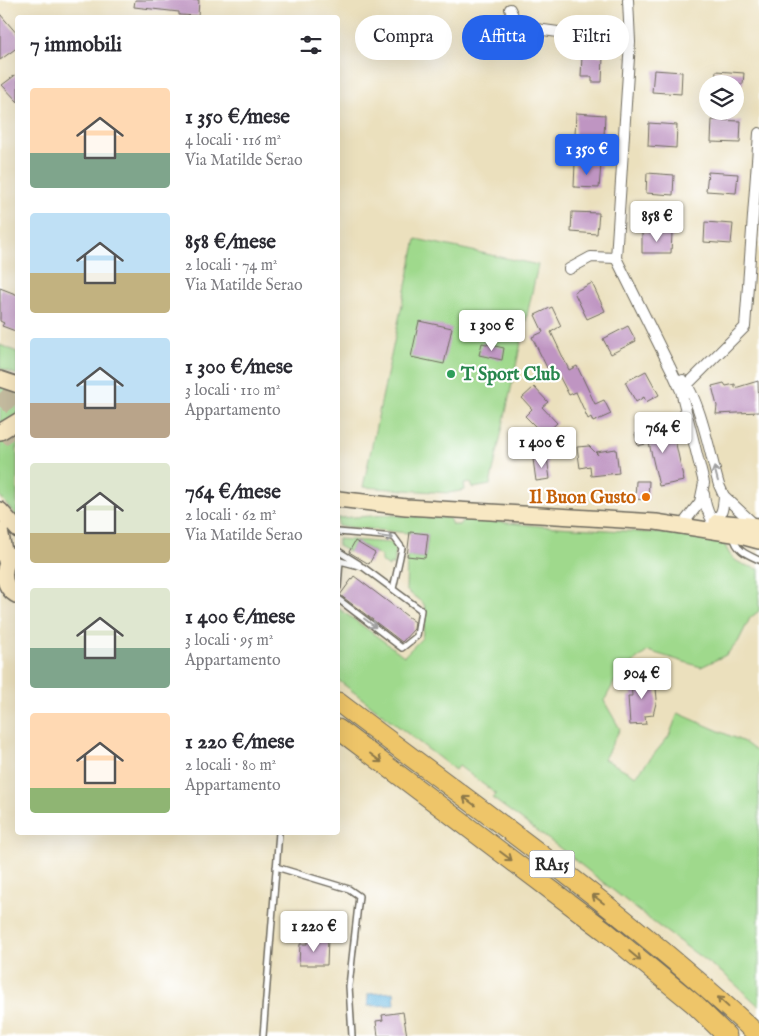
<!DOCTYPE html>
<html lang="it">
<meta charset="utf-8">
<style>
:root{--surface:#fff;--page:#f7f7f7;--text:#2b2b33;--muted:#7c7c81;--accent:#2563eb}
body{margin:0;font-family:"IM FELL English",serif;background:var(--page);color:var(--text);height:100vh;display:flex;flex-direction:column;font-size:19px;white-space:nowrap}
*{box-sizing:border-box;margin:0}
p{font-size:16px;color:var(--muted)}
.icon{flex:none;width:28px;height:28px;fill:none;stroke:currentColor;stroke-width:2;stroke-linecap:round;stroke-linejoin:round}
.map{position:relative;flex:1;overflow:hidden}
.side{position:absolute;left:15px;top:15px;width:325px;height:820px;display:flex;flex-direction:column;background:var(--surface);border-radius:5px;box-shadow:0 5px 20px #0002}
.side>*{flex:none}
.hud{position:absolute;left:355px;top:15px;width:329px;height:45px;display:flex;gap:10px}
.buttons{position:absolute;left:699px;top:75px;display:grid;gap:10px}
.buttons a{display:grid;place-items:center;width:45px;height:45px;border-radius:50%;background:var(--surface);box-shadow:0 5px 20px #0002;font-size:25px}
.price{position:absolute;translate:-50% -42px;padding:0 11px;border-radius:5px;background:#fff;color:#222;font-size:16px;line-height:32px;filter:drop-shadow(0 1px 2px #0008)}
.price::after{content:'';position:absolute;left:50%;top:30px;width:15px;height:11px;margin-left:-8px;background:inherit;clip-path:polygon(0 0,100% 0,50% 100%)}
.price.current{background:var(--accent);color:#fff}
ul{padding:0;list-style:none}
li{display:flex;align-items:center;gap:15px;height:125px;padding:0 15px}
li span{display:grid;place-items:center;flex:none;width:140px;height:100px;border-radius:5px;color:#555}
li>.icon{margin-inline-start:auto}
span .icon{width:60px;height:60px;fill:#fffc;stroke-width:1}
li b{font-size:21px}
h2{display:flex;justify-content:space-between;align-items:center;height:60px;padding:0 15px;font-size:21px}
.tag{padding:0 18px;border-radius:22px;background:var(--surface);box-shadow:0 5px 20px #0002;font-size:18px;line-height:45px}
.tag.current{background:var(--accent);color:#fff}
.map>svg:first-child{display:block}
</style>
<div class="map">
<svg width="759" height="1036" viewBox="0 0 759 1036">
<rect width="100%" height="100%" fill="#fff"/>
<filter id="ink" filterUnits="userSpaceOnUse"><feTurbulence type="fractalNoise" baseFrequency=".02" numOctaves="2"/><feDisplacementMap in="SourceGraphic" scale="10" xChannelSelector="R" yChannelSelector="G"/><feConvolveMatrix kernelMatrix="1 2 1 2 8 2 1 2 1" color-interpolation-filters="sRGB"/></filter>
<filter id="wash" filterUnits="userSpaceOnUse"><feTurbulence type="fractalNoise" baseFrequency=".0096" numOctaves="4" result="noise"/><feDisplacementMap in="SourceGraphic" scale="20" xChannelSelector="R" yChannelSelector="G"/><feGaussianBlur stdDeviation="1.12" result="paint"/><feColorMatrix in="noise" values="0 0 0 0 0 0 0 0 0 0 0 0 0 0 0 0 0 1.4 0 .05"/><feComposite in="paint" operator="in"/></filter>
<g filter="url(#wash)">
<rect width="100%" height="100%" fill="#ebe0bd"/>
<path fill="#9fd98c" stroke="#65825c" d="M416 239 538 265 490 485 473 488 471 483 464 484 465 490 449 493 363 487Z
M0 345 17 352V375L0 368Z
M0 383 17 390V416L3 423 0 422Z
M17 428V517L0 496V440Z
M389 515 449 518 452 525H459L464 519 541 526 722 537C730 560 735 563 759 569V611L750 618 738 642 726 655 701 667 648 651 620 672 604 701 620 729 604 759 636 776 669 736 678 713 744 742 759 753V1006L725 975 653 922 556 845 492 798 496 794 459 766 455 770 338 680V608L404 656 422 638 426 611 424 604 406 590 407 556 425 558 428 535 338 526V518Z
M338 539 392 543 396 548 394 566 390 564 389 567 381 561V556L355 541 349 552 338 546Z"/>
<path fill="#64b6e0" stroke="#487086" d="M296 916 323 920 322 932 295 929Z
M394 992 395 1005 368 1006V994Z"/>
<g id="blocks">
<path fill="#bf95c2" d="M135 0H199L198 16 179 15V12L134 7Z
M0 14 18 35V47L0 60Z
M582 55 603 56 602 82H592V77H581Z
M654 70 682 72 681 94 652 92Z
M716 71 744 73 743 84H715Z
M18 73V102L2 85Z
M576 113 605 115 604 137 575 135Z
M712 120 741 121 740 143 711 142Z
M649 123 677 125 676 148 648 146Z
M575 163 601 165 599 188 574 187Z
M708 172 738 174 736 193 706 191Z
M647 173 674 175 673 195 646 193Z
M572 212 599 213 597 234 571 232Z
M705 222 733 224 731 244 704 242Z
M642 232 672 233 671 253H642Z
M592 283 605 311 587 319 574 292Z
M0 288 18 295V332L2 326 4 323 0 321Z
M552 307 561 326 551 332 569 370 577 366 595 404 604 400 611 414 593 422 591 417 588 419 576 392 569 395 558 374 552 378 532 337 543 332 535 315Z
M419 321 452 328 444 364 411 357Z
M628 326 636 341 611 354 603 339Z
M482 343 504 348 502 360 479 355Z
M646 371 659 395 646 402 644 397 636 402 625 382Z
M758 381 759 412 716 414 717 406 712 386 724 383 726 386 735 384V388Z
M534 387 548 402 542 407 557 423 544 435 525 416 532 409 522 398Z
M672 426 684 481 659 486 649 443 638 446 635 434Z
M589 446 598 455 596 452 616 449 619 473 591 476 590 466 580 468 577 447Z
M547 457 550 479 536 481 533 459Z
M636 481H649L648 500 635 499Z
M410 532 428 534 425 558 407 556Z
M355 541 375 553 369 564 349 552Z
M354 576 415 622 414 629 402 642 340 595Z
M655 677 657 699 653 715 645 716 646 724 630 725 628 696H632L631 679Z
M307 939H328L327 965H299L300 944H307Z
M403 1012 407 1036H378L376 1021 383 1020 382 1015Z"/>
</g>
</g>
<g filter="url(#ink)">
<use href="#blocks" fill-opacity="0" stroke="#6e6a5e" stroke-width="1"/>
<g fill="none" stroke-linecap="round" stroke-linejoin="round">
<path stroke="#c5bca0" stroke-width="19" stroke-dasharray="19 9" stroke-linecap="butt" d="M0 393 18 411
M0 425 18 443"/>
<defs>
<path id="service" d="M338 532 394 537 402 548 393 589
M734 537C735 550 748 555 759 560
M338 551 359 564
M338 558 340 561 363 567 421 610 417 636 402 648 338 599
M338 587 340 561
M276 867 349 889 359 896 349 986 352 1036
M263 1036 279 832"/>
<path id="minor" d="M628 0 630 42 616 258 671 369 681 391 704 483 700 502 686 520
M510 9 516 22 522 27 630 42
M569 269 591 257 616 258
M683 380C700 398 711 459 719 485L724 496 755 525
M681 391 745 327 759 133
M704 494C705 506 710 519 718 528
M711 523C723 515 723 509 724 496"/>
<path id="secondary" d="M0 379 18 385
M0 432 18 421
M338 499 406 507 656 522 733 534 759 541
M0 510 18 530
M717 522 759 526
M0 530 6 561
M18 553C0 561 0 588 18 596"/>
<path id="motorway" d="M338 702C480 810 628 913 759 1036
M338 729 604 930 694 1004 727 1036"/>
</defs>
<use href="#service" stroke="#6e6a5e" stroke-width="8"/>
<use href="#minor" stroke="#6e6a5e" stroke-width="12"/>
<use href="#secondary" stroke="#6e6a5e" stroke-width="18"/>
<use href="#motorway" stroke="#6e6a5e" stroke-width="21"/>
<use href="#service" stroke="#fff" stroke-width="5"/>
<use href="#minor" stroke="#fff" stroke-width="10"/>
<use href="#secondary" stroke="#f8e8c3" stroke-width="15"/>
<use href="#motorway" stroke="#eec569" stroke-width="19"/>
</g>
<defs><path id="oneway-shaft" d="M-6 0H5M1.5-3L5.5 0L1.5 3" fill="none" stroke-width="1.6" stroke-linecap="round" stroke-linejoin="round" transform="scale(1.25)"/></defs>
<g stroke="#a0a0a0">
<use href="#oneway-shaft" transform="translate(716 474) rotate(-105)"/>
<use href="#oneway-shaft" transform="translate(386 537) rotate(8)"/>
<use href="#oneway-shaft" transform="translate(370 623) rotate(37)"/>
</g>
<g stroke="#8c784a">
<use href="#oneway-shaft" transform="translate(376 758) rotate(37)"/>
<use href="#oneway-shaft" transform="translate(469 801) rotate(-143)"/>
<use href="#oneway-shaft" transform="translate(506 856) rotate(37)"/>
<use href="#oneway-shaft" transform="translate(598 899) rotate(-143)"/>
<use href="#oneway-shaft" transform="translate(635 956) rotate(40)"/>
<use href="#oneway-shaft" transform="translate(723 1002) rotate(-137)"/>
</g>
</g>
<circle fill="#2e9e5b" stroke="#fff" stroke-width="2" cx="451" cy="374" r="5"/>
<circle fill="#e8710a" stroke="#fff" stroke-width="2" cx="646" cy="497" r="5"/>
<g text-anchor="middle" stroke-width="4.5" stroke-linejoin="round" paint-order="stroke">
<rect fill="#fff" stroke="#6b6b6b" stroke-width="1" x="529.5" y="850.5" width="45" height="27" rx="4"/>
<g font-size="16" font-weight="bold" fill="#2b2b2b">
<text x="552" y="870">RA15</text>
</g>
<g font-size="18" font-weight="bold" fill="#27864d" stroke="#fff" text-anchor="start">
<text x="461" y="380">T Sport Club</text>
</g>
<g font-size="18" font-weight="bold" fill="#c56008" stroke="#fff" text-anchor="end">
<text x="636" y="503">Il Buon Gusto</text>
</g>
</g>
</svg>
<div class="buttons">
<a><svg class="icon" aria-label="layers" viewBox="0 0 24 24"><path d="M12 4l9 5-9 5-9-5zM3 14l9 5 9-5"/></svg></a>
</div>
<b class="price current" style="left:587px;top:176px">1 350 €</b>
<b class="price" style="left:657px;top:243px">858 €</b>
<b class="price" style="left:492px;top:352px">1 300 €</b>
<b class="price" style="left:663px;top:454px">764 €</b>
<b class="price" style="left:542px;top:469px">1 400 €</b>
<b class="price" style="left:642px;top:700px">904 €</b>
<b class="price" style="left:314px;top:953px">1 220 €</b>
<div class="hud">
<a class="tag">Compra</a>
<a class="tag current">Affitta</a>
<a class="tag">Filtri</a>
</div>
<section class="side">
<h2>7 immobili<svg class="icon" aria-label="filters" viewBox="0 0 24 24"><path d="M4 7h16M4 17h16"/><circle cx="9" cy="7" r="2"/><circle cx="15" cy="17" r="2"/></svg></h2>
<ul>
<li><span style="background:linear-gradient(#ffd9b3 65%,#7fa58c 0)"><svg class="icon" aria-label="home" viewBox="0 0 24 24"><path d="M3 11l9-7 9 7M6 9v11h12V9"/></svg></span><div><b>1 350 €/mese</b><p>4 locali · 116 m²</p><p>Via Matilde Serao</p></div></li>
<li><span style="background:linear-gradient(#bfe0f5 60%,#c2b280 0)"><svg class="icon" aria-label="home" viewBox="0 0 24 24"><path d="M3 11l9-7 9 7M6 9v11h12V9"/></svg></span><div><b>858 €/mese</b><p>2 locali · 74 m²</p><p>Via Matilde Serao</p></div></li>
<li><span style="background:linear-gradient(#bfe0f5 65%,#b9a48a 0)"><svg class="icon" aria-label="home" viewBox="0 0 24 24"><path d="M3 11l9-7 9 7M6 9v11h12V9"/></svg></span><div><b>1 300 €/mese</b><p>3 locali · 110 m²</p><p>Appartamento</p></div></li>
<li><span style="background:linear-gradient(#dfe7d0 70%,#c2b280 0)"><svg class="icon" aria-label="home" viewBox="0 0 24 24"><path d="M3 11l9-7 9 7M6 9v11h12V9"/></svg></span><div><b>764 €/mese</b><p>2 locali · 62 m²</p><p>Via Matilde Serao</p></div></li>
<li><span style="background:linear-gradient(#dfe7d0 60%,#7fa58c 0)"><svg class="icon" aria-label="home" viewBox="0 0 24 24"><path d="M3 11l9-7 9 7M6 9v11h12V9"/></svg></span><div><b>1 400 €/mese</b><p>3 locali · 95 m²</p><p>Appartamento</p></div></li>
<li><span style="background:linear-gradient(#ffd9b3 75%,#8fb573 0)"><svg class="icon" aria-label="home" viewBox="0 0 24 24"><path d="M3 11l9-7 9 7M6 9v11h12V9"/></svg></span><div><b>1 220 €/mese</b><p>2 locali · 80 m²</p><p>Appartamento</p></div></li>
</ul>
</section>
</div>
